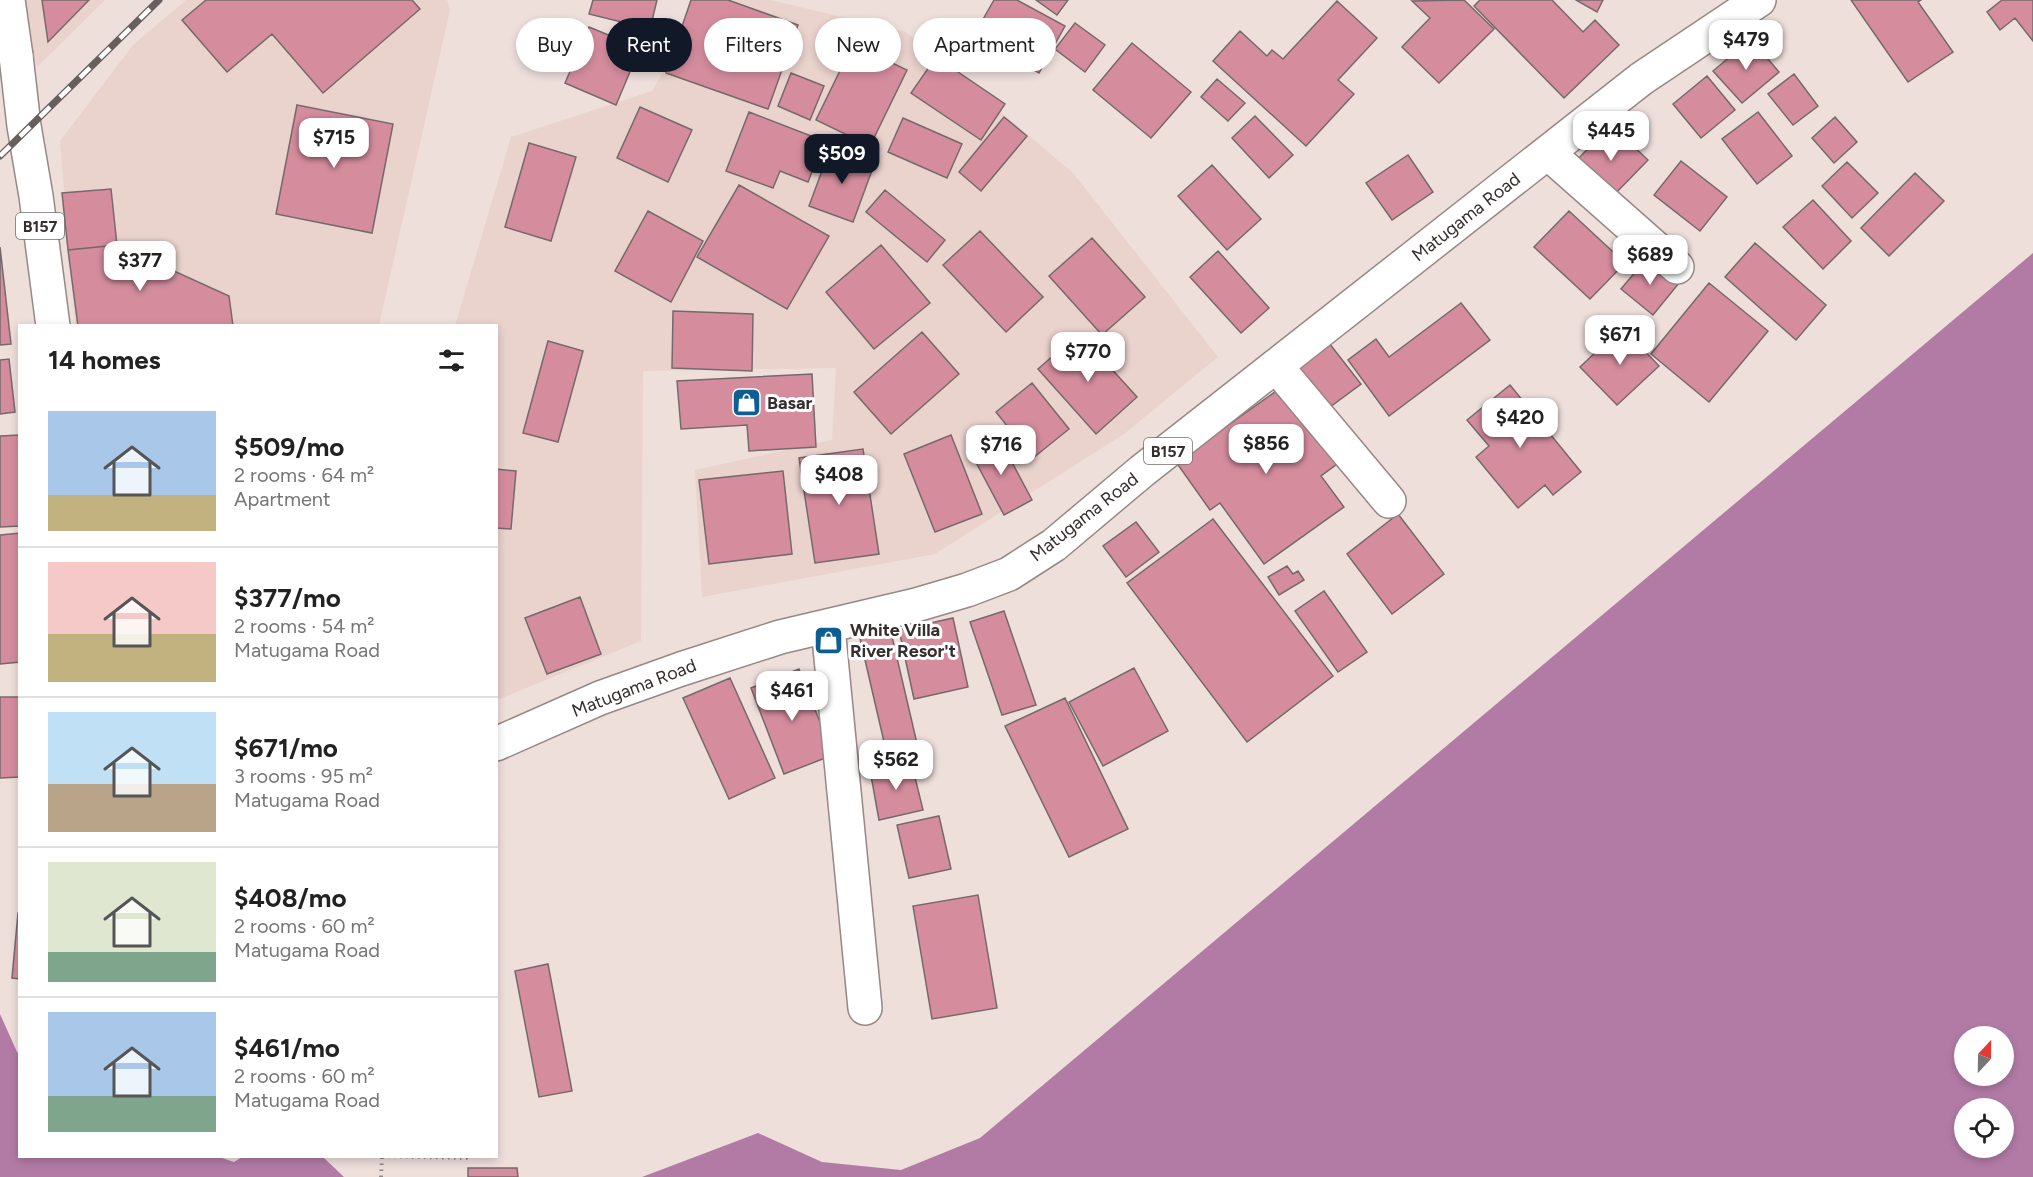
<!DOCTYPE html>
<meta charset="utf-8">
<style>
:root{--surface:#fff;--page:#f2f2f2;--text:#222;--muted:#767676;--line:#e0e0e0;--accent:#111827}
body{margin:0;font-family:Figtree,sans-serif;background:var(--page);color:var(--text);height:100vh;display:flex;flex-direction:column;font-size:22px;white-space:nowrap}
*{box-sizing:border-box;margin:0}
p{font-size:20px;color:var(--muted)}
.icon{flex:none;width:33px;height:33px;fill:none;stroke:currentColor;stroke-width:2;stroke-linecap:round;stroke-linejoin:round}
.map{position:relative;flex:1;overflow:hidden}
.details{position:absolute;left:18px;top:324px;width:480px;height:834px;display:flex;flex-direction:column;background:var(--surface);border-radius:0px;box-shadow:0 3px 9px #0003}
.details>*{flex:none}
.banner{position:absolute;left:516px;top:18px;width:570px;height:54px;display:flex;gap:12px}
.needle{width:39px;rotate:22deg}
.controls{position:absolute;left:1954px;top:1026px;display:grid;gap:12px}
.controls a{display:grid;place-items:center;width:60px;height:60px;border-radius:50%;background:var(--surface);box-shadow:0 3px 9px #0003;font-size:30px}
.price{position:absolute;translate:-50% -51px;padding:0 14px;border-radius:12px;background:#fff;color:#222;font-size:20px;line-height:39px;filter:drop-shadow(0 2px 3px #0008)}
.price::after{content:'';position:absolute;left:50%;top:36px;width:18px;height:14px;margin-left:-9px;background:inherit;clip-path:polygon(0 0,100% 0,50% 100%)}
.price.current{background:var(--accent);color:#fff}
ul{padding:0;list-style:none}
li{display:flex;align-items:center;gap:18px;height:150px;padding:0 30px}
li+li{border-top:2px solid var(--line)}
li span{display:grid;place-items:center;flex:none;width:168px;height:120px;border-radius:0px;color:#555}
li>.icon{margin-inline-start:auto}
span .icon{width:72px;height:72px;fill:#fffc;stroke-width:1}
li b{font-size:26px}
h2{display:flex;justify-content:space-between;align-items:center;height:72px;padding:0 30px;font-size:26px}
.chip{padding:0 21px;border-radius:27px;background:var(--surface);box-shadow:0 3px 9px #0003;font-size:21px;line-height:54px}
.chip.current{background:var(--accent);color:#fff}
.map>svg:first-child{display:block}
</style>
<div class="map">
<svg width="2033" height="1177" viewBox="0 0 2033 1177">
<rect width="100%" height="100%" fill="#eedfdb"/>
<path fill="#ead2cd" d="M19 0H105L37 67Z
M186 0H447L450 10 379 325H75L60 141 133 45Z
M705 0H770L906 32 1073 173 1218 357 1124 434 935 554 702 597 695 470 832 440 836 368 643 371 641 641 497 700 496 326H455L511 137 652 91Z"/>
<path fill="#b27ba6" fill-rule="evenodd" d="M2033 253V1177H642L758 1133 822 1162 901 1170 980 1138ZM1965 1036H2004V1076H1965ZM1965 1108H2004V1148H1965Z
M0 1014 17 1052 19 1053 20 1156H216L234 1162 242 1157H323L344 1177H0Z"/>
<path fill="#d58d9e" stroke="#76696b" stroke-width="1.5" d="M42 0H89L48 42Z
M206 0H412L420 9 323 93 272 34 227 72 182 20Z
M593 0H657L650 29 589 14Z
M691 0H728L798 25 768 109 666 73Z
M994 0H1017L1065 26 1039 73 973 37Z
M1036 0H1068L1057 15Z
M1464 0 1494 29 1439 83 1402 47 1430 18 1412 1Z
M1480 0H1552L1583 32 1595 20 1619 45 1564 98 1474 6Z
M1576 0H1603L1597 12Z
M1851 0H1921L1918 2 1953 52 1908 82Z
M2002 0H2033V41L2015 18 2000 30 1987 12Z
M1337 1 1377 38 1338 80 1354 94 1306 146 1213 61 1240 31 1267 56 1272 50 1283 59Z
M1075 23 1105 45 1085 72 1055 49Z
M589 27 640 48 616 105 565 83Z
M1751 39 1779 72 1742 103 1713 71Z
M1132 43 1191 92 1151 138 1093 90Z
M853 44 907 70 870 146 816 120Z
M936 57 1005 104 981 140 911 93Z
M791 73 824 86 810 120 778 106Z
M1794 74 1818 106 1793 125 1768 94Z
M1707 76 1735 110 1701 138 1673 104Z
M1217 79 1245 103 1228 121 1201 97Z
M297 105 393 124 372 233 276 214Z
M640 107 692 130 668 182 617 158Z
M749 112 824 141 808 182 780 171 773 188 726 171Z
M1758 112 1792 156 1757 184 1722 139Z
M1255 116 1293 155 1269 178 1232 138Z
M1004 117 1027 136 981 191 959 172Z
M1835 117 1857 142 1834 163 1812 138Z
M903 118 962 144 947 178 888 152Z
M1611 125 1648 160 1611 198 1574 163Z
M529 143 576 157 551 241 505 227Z
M830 149 874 165 853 222 809 206Z
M1408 155 1433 192 1392 220 1366 183Z
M1681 161 1727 197 1700 231 1654 195Z
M1847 162 1878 193 1852 218 1822 186Z
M1212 165 1261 219 1227 250 1178 196Z
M1915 173 1944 201 1889 256 1861 228Z
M739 185 829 236 787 309 697 257Z
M111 189 117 245 68 250 62 193Z
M885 190 945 240 927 262 866 212Z
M1813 200 1851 241 1823 269 1783 227Z
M648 211 703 241 671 302 615 271Z
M1569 211 1625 263 1590 299 1534 247Z
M980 231 1043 297 1006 332 943 265Z
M1092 238 1145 297 1102 335 1049 276Z
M1755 243 1826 305 1796 340 1725 277Z
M117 245 229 296 233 326H78L68 250Z
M881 245 930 303 874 349 826 292Z
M0 247 11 344 0 345Z
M1218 251 1269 308 1241 333 1190 277Z
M1648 257 1679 283 1653 315 1621 289Z
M1709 283 1768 331 1709 402 1651 354Z
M1461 303 1490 340 1389 416 1348 360 1376 339 1389 357Z
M673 311 753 314 752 371 672 368Z
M1622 327 1659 366 1617 405 1580 367Z
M922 332 959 374 891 434 854 392Z
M1079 333 1137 397 1096 434 1038 369Z
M548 341 583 351 558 442 523 433Z
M1329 343 1361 384 1326 410 1295 369Z
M9 359 15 412 0 414V360Z
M812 374 816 447 749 451 747 425 681 429 677 381Z
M1032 383 1069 429 1033 458 996 412Z
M1510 385 1581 472 1553 495 1545 485 1518 508 1476 457 1489 446 1467 420Z
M1282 387 1337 464 1321 476 1344 507 1264 564 1220 503 1210 510 1176 462Z
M20 435V526L0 527V436Z
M951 435 982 514 935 532 904 454Z
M998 436 1032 500 1004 515 970 451Z
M863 449 879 554 815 563 799 458Z
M496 469 516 471 511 529 496 528Z
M783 471 792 554 709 564 699 480Z
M1398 514 1444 574 1392 614 1347 554Z
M1213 519 1333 676 1247 742 1127 583Z
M1136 522 1159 552 1126 577 1103 546Z
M20 533V662L0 664V535Z
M1287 566 1293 574 1298 571 1304 580 1279 595 1268 577Z
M1324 591 1367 652 1338 672 1295 611Z
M580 597 601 654 547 674 525 618Z
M1004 611 1036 705 1002 715 970 622Z
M953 618 968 687 914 699 899 630Z
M890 628 919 752 888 759 859 634Z
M1134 668 1168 731 1103 766 1069 702Z
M799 669 833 755 784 774 751 688Z
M730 678 775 778 729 799 683 698Z
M0 697H20V777L0 778Z
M1065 698 1128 829 1069 857 1005 726Z
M911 761 923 810 879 820 870 770Z
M939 816 951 869 909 878 897 825Z
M978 895 997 1008 932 1019 913 906Z
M18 913H20V979L12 978Z
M548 964 572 1091 539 1097 515 971Z
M468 1168H517L518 1177H468Z"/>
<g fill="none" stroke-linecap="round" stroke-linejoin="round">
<defs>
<path id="minor" d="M1548 153 1677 267
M1276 366 1389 501
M828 627 865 1008"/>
<path id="major" d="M6 30 16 56 24 126 36 196 53 326
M496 744 600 698 681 669 780 637 916 605 967 590 1009 574 1054 545 1142 471 1641 79 1759 0"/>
<path id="highway" d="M8 0 16 56"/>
</defs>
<use href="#minor" stroke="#968885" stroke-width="36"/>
<use href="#major" stroke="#968885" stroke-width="36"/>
<use href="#highway" stroke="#968885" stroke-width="36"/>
<path stroke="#948987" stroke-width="4" stroke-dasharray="1.5 4.5" stroke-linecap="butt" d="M382 1156 466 1158V1156
M381 1177 382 1157"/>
<use href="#minor" stroke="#fff" stroke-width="33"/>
<use href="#major" stroke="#fff" stroke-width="33"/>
<use href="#highway" stroke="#fff" stroke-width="33"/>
<defs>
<path id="rail" d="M0 156 159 0"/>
</defs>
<use href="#rail" stroke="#675f5d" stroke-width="7"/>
<use href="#rail" stroke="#fff" stroke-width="4.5" stroke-dasharray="14" stroke-linecap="butt"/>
</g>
<defs>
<symbol id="shop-square" viewBox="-11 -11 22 22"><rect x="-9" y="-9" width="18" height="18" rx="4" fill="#0f5e91" stroke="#fff"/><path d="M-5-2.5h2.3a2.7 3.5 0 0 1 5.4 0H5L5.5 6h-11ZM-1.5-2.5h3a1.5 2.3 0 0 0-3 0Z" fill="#fff"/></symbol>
</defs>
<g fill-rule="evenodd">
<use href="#shop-square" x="730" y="386" width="33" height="33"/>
<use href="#shop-square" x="812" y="624" width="33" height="33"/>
</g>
<g text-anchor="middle" stroke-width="6" stroke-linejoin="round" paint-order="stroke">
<g fill="#fff" stroke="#716d6c" stroke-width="1.5">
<rect x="16" y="213" width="48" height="26" rx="4.5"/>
<rect x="1144" y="438" width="48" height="26" rx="4.5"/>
</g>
<g font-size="16" font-weight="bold" fill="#342e2d">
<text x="40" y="232">B157</text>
<text x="1168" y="457">B157</text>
</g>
<g font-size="18" fill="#342e2d" stroke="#fff">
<text transform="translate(1466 217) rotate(-38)" y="6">Matugama Road</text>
<text transform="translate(1084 517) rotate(-38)" y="6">Matugama Road</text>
<text transform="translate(634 688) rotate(-21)" y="6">Matugama Road</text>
</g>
<g font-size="18" font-weight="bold" fill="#342e2d" stroke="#fff" text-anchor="start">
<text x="767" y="409">Basar</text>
<text x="850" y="636">White Villa<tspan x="850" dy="21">River Resor't</tspan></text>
</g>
</g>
</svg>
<div class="controls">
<a><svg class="needle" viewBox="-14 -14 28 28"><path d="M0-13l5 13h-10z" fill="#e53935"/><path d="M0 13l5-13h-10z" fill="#767676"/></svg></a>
<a><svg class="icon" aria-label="locate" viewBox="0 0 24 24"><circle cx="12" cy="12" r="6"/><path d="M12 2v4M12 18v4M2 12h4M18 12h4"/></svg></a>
</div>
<b class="price" style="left:1746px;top:71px">$479</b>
<b class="price" style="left:1611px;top:162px">$445</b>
<b class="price" style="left:334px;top:169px">$715</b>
<b class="price current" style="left:842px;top:185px">$509</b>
<b class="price" style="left:1650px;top:286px">$689</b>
<b class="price" style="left:140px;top:292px">$377</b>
<b class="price" style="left:1620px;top:366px">$671</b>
<b class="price" style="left:1088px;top:383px">$770</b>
<b class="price" style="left:1520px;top:449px">$420</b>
<b class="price" style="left:1266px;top:475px">$856</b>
<b class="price" style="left:1001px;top:476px">$716</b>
<b class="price" style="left:839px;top:506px">$408</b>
<b class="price" style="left:792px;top:722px">$461</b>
<b class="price" style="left:896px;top:791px">$562</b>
<div class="banner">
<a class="chip">Buy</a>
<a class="chip current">Rent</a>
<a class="chip">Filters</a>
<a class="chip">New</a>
<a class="chip">Apartment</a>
</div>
<section class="details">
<h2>14 homes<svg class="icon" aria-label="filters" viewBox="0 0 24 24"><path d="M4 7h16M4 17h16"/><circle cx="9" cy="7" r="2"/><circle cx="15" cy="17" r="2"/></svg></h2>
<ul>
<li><span style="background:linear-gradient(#a9c7e8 70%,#c2b280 0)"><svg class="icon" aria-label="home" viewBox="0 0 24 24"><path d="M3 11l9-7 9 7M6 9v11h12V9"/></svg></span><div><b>$509/mo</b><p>2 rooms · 64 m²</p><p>Apartment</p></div></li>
<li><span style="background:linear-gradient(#f6c9c9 60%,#c2b280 0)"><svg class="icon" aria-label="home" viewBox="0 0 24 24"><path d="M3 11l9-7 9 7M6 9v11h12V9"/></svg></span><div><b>$377/mo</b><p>2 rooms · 54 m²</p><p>Matugama Road</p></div></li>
<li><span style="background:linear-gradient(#bfe0f5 60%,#b9a48a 0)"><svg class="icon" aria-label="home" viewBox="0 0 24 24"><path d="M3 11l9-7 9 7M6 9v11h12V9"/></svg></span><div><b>$671/mo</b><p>3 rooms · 95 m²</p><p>Matugama Road</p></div></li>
<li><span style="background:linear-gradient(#dfe7d0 75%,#7fa58c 0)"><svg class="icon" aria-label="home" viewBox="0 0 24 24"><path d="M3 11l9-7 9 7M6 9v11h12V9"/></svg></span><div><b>$408/mo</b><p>2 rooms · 60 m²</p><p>Matugama Road</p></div></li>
<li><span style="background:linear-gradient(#a9c7e8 70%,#7fa58c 0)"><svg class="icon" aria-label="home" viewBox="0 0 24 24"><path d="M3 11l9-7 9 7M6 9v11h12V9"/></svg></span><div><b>$461/mo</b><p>2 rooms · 60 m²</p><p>Matugama Road</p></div></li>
</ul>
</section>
</div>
